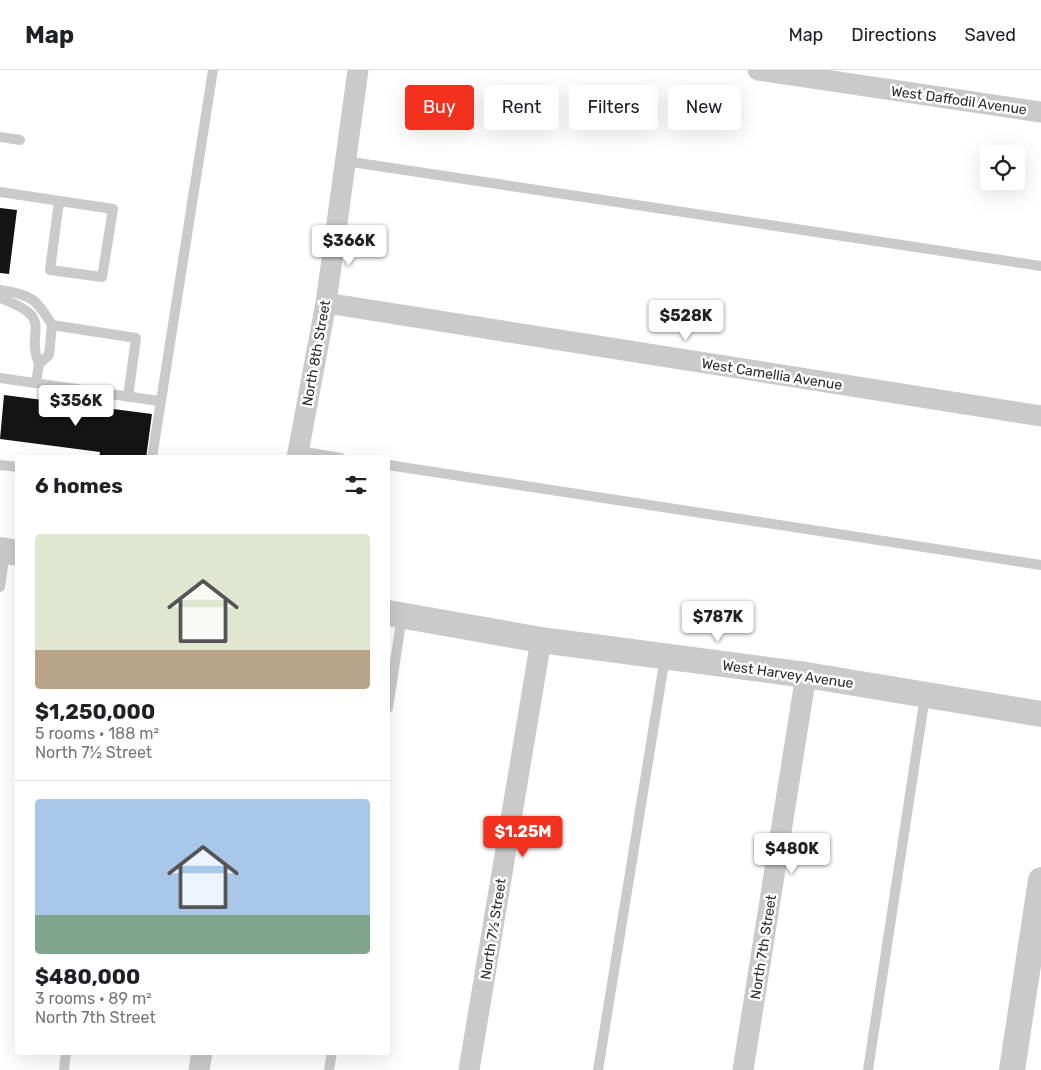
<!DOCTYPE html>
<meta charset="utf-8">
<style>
:root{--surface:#fff;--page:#f2f2f2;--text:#202124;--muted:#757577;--line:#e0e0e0;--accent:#f3311f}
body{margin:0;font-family:Rubik,sans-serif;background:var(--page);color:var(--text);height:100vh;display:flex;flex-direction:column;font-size:19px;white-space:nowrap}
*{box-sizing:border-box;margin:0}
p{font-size:16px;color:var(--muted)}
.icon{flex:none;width:28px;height:28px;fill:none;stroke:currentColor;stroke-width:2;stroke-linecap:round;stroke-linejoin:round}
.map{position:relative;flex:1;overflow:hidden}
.details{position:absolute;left:15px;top:385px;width:375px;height:600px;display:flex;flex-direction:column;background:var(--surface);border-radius:5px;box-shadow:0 5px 20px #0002}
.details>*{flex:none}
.guide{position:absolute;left:405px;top:15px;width:475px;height:45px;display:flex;gap:10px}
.tools{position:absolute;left:980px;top:75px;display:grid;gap:10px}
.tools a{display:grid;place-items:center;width:45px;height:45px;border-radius:5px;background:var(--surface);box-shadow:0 5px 20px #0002;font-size:25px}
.price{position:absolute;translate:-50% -42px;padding:0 11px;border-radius:5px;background:#fff;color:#222;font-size:16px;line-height:32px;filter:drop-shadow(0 1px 2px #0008)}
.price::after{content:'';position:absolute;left:50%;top:30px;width:15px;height:11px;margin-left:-8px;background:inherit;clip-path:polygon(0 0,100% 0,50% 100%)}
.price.on{background:var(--accent);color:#fff}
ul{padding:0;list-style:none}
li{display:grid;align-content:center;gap:10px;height:265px;padding:0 20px}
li+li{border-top:1px solid var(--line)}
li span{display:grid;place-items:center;height:155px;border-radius:5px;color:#555}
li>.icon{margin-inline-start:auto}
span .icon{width:90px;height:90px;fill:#fffc;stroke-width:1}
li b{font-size:21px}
h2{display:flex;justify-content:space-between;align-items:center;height:60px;padding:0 20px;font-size:21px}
.tag{padding:0 18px;border-radius:5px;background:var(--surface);box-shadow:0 5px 20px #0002;font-size:18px;line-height:45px}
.tag.on{background:var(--accent);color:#fff}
header{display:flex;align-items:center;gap:30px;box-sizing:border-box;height:70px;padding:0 25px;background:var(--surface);border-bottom:1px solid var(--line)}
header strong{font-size:24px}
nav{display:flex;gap:28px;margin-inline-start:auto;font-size:18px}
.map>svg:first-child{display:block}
</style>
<header>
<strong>Map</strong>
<nav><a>Map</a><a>Directions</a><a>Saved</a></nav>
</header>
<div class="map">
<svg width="1041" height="1000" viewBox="0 0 1041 1000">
<rect width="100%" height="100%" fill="#fff"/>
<path fill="#141414" d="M0 138 17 140 9 204 0 203Z
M4 325 152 344 146 388H99L100 382 0 369Z"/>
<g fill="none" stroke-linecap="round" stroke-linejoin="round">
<path stroke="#cacaca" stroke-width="10" d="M0 67 20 70
M345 91 1041 196
M0 122 113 139 102 207 50 200 59 131
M0 220C31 225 36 228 52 255L136 268 128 327
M0 228C58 250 24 258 39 294
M0 308 159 331
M36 313 39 294 49 285 52 255
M299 381 341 388
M152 388 213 0
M0 395 18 397
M388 395 1041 495
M0 517 5 482
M388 638 402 546
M64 1000 66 982
M329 1000 332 982
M598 1000 665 587
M868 1000 925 626"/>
<path stroke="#cacaca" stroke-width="21" d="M758 0 1041 42
M326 233 1041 346
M297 388 326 233 358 0
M199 1000 202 982
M469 1000 541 570
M743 1000 806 605"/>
<path stroke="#cacaca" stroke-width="26" d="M0 480 18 483
M388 543 541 570 806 605 1041 644
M1012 1000 1041 810"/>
</g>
<g text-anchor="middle" stroke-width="5" stroke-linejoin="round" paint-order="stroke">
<g font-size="14" fill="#2d2d2d" stroke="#fff">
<text transform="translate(959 30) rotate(8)" y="5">West Daffodil Avenue</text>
<text transform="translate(316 283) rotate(-80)" y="5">North 8th Street</text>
<text transform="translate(772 304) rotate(9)" y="5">West Camellia Avenue</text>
<text transform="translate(788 604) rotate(8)" y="5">West Harvey Avenue</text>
<text transform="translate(493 859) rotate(-81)" y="5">North 7½ Street</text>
<text transform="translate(763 877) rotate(-81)" y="5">North 7th Street</text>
</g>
</g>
</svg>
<div class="tools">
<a><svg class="icon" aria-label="locate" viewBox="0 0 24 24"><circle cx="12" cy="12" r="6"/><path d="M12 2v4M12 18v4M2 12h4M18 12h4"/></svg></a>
</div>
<b class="price" style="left:349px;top:197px">$366K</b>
<b class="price" style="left:686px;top:272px">$528K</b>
<b class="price" style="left:76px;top:357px">$356K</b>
<b class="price" style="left:718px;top:573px">$787K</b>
<b class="price on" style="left:523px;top:788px">$1.25M</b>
<b class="price" style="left:792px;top:805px">$480K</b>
<div class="guide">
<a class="tag on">Buy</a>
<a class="tag">Rent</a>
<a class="tag">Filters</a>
<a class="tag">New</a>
</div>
<section class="details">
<h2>6 homes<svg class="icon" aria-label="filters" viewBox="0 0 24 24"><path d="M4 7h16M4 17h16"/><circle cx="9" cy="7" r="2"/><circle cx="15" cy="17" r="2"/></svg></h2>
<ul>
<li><span style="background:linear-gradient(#dfe7d0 75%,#b9a48a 0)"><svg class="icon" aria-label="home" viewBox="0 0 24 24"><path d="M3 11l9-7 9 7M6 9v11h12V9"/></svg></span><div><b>$1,250,000</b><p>5 rooms · 188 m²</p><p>North 7½ Street</p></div></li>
<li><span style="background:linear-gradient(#a9c7e8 75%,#7fa58c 0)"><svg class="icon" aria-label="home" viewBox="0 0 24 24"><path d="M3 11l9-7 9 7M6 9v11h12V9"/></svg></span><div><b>$480,000</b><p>3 rooms · 89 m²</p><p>North 7th Street</p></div></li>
</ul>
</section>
</div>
